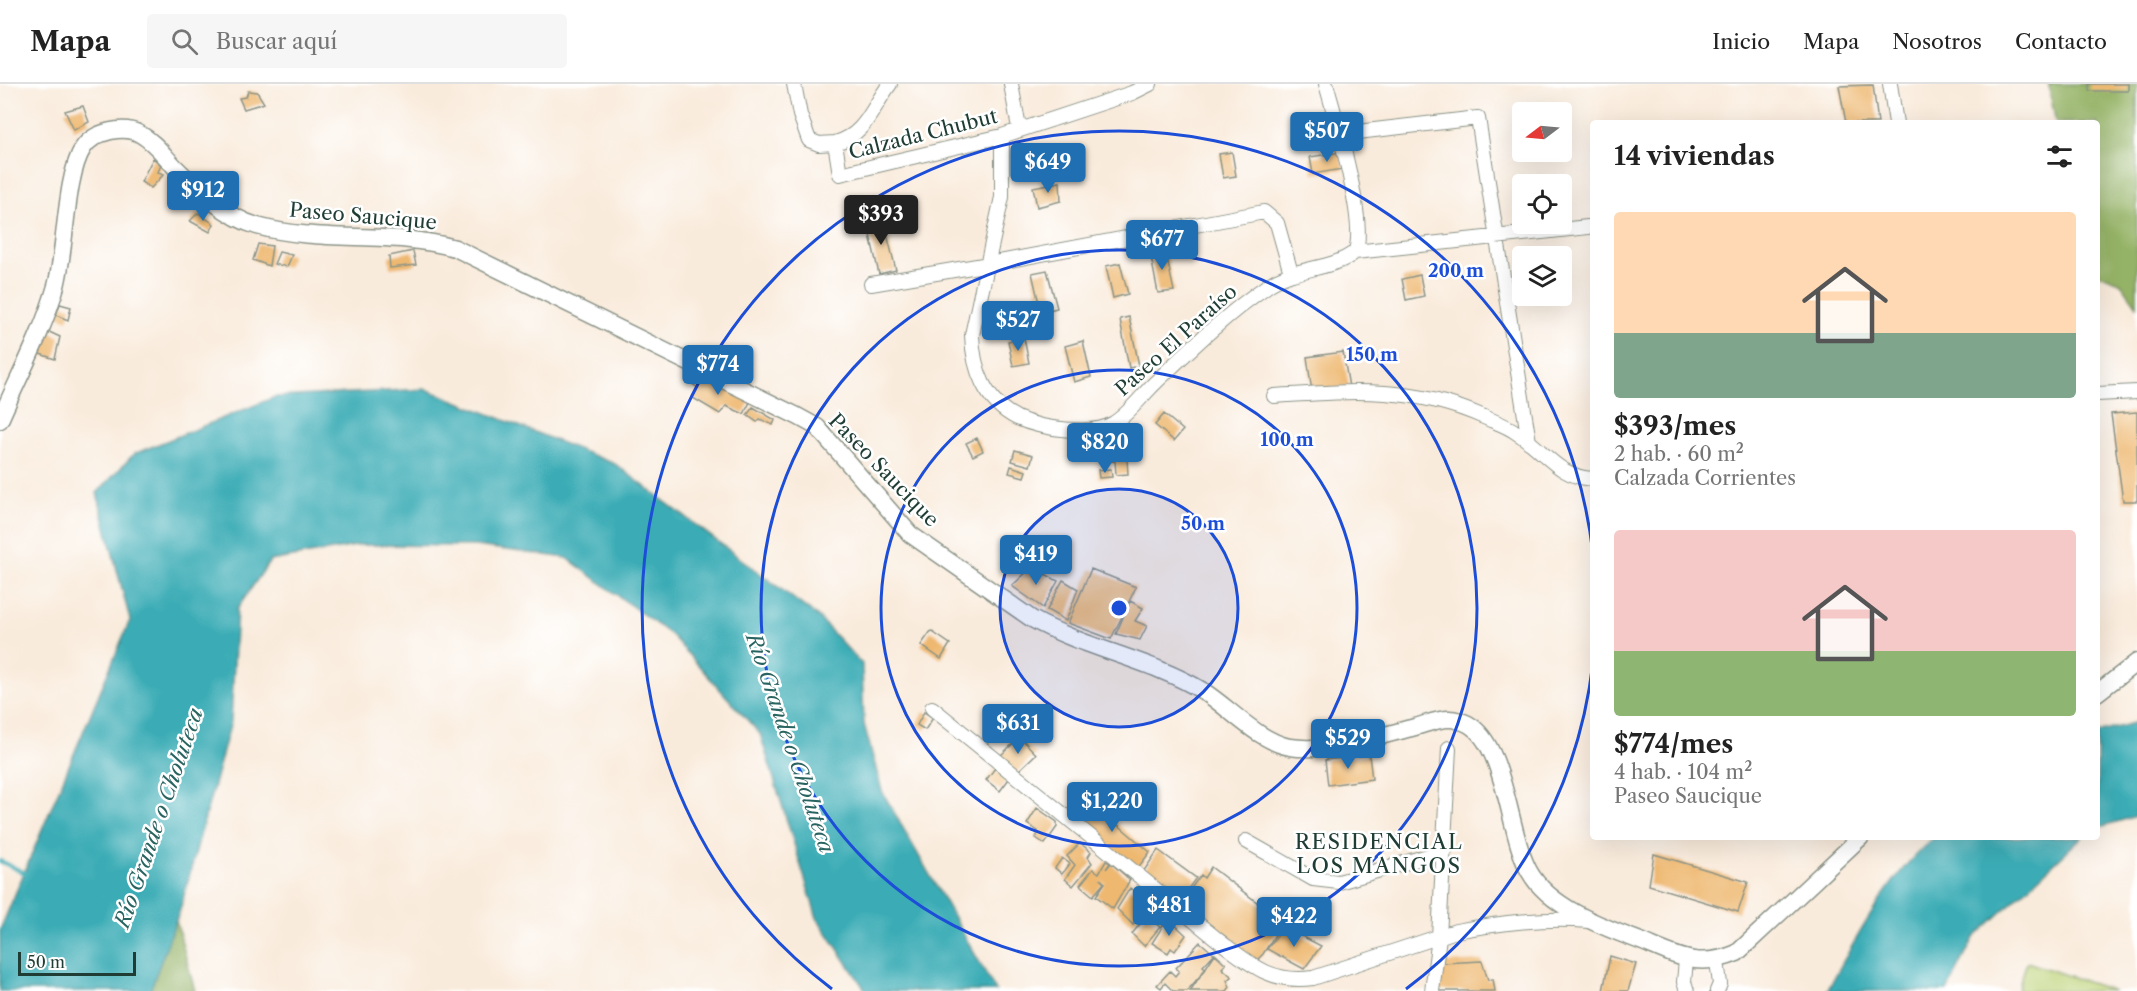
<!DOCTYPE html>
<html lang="es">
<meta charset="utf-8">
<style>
:root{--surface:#fff;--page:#f6f6f6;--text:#222;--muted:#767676;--line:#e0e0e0;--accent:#1f6fb2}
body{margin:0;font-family:"Libre Caslon Text",serif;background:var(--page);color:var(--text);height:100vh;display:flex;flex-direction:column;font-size:22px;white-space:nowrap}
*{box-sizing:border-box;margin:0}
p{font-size:20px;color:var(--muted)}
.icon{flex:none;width:33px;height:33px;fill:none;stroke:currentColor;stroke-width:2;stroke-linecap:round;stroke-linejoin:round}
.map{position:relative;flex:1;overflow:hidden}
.sheet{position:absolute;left:1590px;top:36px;width:510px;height:720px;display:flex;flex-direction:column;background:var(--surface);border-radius:6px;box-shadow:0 6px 24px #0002}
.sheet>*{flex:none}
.needle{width:39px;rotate:254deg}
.fabs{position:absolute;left:1512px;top:18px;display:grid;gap:12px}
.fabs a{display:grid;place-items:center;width:60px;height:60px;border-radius:6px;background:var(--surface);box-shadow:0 6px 24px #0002;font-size:30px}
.scale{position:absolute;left:18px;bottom:15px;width:118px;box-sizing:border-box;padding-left:6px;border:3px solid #1f3d34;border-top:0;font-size:16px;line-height:21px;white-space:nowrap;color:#1f3d34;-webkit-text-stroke:4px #fff;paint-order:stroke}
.price{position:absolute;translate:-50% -51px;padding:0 14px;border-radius:6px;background:var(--accent);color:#fff;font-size:20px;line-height:39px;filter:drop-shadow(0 2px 3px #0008)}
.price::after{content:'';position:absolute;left:50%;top:36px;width:18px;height:14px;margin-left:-9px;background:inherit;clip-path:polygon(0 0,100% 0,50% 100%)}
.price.on{background:#222;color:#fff}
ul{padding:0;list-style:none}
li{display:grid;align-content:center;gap:12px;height:318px;padding:0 24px}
li span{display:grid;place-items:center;height:186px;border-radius:6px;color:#555}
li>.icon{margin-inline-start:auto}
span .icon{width:108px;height:108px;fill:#fffc;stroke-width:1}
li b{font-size:26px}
h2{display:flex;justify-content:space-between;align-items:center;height:72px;padding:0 24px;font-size:26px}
header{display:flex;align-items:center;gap:36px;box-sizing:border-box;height:84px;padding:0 30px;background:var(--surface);border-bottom:2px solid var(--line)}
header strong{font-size:28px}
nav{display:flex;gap:33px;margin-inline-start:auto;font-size:21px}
.search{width:420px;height:54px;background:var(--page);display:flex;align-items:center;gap:15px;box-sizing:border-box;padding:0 21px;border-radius:6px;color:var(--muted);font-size:22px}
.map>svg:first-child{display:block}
</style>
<header>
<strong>Mapa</strong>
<div class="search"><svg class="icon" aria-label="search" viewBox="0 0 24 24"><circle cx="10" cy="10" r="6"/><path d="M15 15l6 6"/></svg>Buscar aquí</div>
<nav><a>Inicio</a><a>Mapa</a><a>Nosotros</a><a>Contacto</a></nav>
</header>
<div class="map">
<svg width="2137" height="907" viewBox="0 0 2137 907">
<rect width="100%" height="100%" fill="#fff"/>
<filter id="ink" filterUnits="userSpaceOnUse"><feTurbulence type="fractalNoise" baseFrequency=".0167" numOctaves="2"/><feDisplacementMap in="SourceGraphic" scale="12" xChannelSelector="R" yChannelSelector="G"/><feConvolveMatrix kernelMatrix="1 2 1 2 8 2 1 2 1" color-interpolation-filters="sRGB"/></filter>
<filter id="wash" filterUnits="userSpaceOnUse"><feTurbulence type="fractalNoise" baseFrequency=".008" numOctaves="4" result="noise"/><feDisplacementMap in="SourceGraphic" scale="24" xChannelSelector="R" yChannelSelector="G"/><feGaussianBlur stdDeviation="1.35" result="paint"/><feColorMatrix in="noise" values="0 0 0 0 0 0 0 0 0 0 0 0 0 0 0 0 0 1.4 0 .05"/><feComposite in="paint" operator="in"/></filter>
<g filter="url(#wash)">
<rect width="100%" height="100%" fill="#f9ebdb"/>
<path fill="#bcd174" stroke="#6e8754" stroke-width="1.5" d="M2027 878 2114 907H2017Z"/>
<path fill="#95b366" stroke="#5a784d" stroke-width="1.5" d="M2048 0H2137V222L2120 198 2099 190 2097 172V39H2056Z
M163 788 195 907H125Z"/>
<path fill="#3bacb5" stroke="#2d7474" stroke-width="1.5" d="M426 305 615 380 818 533 862 580 864 640 882 707 996 907H866L817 834 760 650 672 552 567 474 475 462 361 461 270 477 237 525 231 638 180 826 150 907H0V846L130 536 97 409 134 370 275 313Z
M2137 638V732L2097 744V649Z
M1935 753H2082L1974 854 1947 907H1827C1853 859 1892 786 1935 753Z"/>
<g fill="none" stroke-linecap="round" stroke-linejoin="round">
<path stroke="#3bacb5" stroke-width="4.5" d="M0 777 27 790"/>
</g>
<g id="blocks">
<path fill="#eeb870" d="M2089 0H2128V7H2089Z
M1873 1 1878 39H1846L1839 2Z
M248 7 257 8 264 19 244 25 239 14 246 13Z
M83 22 89 38 74 46 65 27Z
M1232 68 1236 92 1223 94 1219 70Z
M1341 68 1343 85 1313 90 1310 73Z
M153 74 161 81 158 88 164 90 151 104 141 98Z
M1060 98 1061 117 1037 123 1033 103Z
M198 129 214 140 210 148 190 137Z
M883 134 896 186 879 190 867 138Z
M258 160 272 162 269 182 253 176Z
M1165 165 1174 207 1158 209 1150 168Z
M413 167 416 181 390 184 389 172Z
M279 168 292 171 287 183 274 180Z
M1120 179 1128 210 1113 214 1106 182Z
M1047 186 1057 224 1041 228 1032 189Z
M1420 191 1424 212 1406 216 1402 195Z
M60 220 71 223 68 236 56 231Z
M1129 233 1139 282 1129 284 1120 235Z
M47 247 60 253 55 275 37 269Z
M1024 254 1029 279 1013 282 1008 257Z
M1083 257 1091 293 1074 298 1065 262Z
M1343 268 1349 303 1312 308 1307 273Z
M696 289 751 316 744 330 726 322 720 330 693 314 698 304 691 299Z
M753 323 775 336 773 341 760 335 757 338 747 331Z
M2137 328V417H2123L2111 330Z
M1164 330 1183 346 1174 357 1155 341Z
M977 354 983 367 973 372 966 359Z
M1126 362 1128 390 1116 391 1115 377 1101 378 1100 363Z
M1015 366 1033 371 1030 382 1012 377Z
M1011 382 1026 387 1024 393 1009 389Z
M1111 385 1112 393 1099 394 1098 386Z
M1032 483 1058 497 1043 524 1012 502Z
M1091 485 1136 503 1111 555 1068 539Z
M1063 496 1078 505 1066 537 1047 526Z
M1130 517 1143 524 1135 537 1147 542 1140 556 1116 550Z
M931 547 950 560 941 575 921 561Z
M924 628 933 634 925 646 917 641Z
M999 630 1015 649 1007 657 989 642Z
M1020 653 1036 670 1016 689 1000 672Z
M1369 671 1372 695 1328 701 1325 676Z
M995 684 1009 695 1000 707 986 696Z
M1089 711 1107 724 1103 728 1150 768 1137 785 1077 734Z
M1037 724 1057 738V743L1045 760 1036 754 1038 747 1027 740Z
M1080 759 1091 768 1088 773 1092 779 1073 802 1065 795 1075 781 1067 772Z
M1158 766 1196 794 1178 818 1143 788Z
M1654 770 1748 798 1738 828 1649 801Z
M1062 774 1070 780 1062 790 1055 784Z
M1106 777 1110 779 1106 785 1111 779 1130 796 1113 825 1096 812 1105 799 1100 795 1104 799 1093 812 1080 801 1093 785 1099 789Z
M1211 783 1283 838 1263 870 1253 880 1180 819 1201 791 1204 794Z
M1137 803 1140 812 1144 808 1149 812 1133 841 1117 825 1130 804 1134 807Z
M1147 831 1160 843 1144 862 1132 850Z
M1168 834 1186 851 1175 867 1171 864 1168 869 1152 859Z
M1284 843 1321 862 1304 885 1267 865Z
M1200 858 1214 870 1203 882 1206 885 1187 907H1173L1165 899 1161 904 1157 901 1170 887 1175 892 1179 887 1176 884Z
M1215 870 1226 880 1222 884 1232 893 1227 896 1230 903 1227 907H1190Z
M1610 872 1636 880 1628 907H1603Z
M1482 877 1488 896 1493 895 1495 907H1437L1442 879Z"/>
</g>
</g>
<g filter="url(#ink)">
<use href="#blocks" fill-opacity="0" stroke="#8c9488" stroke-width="1.5"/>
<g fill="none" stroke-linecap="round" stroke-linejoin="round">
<defs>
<path id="minor" d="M794 0 800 31 809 56 819 60 835 59 840 90 1002 52 1132 9 1150 0
M1011 0 1019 44
M1326 0C1335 32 1368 142 1355 168
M1890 0 1896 39
M1340 50 1478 34 1529 358
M1002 52V113L972 251C973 285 985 318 1017 334 1039 344 1093 353 1114 339 1130 329 1143 310 1156 298 1192 263 1229 228 1270 200 1296 183 1333 186 1355 168L1588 143
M835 59C866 51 872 23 890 0
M871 200 989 180 1264 128 1277 139 1291 189
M2097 310 2137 308
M1274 312C1349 307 1413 301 1484 333 1495 338 1508 342 1517 349 1545 366 1557 393 1593 395
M932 624 1218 856C1250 880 1271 900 1313 894L1456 847C1500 839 1545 833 1589 837
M1246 757 1313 795 1339 798 1445 767
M1686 876 1684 898 1687 907
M1717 877 1720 900 1717 907
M1432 907 1439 853 1449 664"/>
<path id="tertiary" d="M0 336C19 292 43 248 56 202 66 166 65 92 83 64 94 47 124 41 140 50 156 59 164 72 176 84 199 107 226 133 257 142 322 160 391 146 455 164L797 332 817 343 910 450 1032 535C1086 565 1150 575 1203 607 1230 624 1258 657 1290 663 1328 669 1379 652 1415 643 1426 640 1440 634 1450 635 1455 635 1464 638 1468 640 1506 661 1508 749 1529 787 1549 824 1606 844 1643 858 1679 873 1699 885 1737 869L1861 753
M2097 609 2137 578"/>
</defs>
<use href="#minor" stroke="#8c9488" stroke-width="16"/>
<use href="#tertiary" stroke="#8c9488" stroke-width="19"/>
<use href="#minor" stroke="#fff" stroke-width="14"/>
<use href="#tertiary" stroke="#fff" stroke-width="16"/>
</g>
</g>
<circle cx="1119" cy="524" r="119" fill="#1d4ed8" fill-opacity=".12"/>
<g fill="none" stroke="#1d4ed8" stroke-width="3">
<circle cx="1119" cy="524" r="119"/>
<circle cx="1119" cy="524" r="238"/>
<circle cx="1119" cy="524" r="358"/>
<path d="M1593 578A477 477 0 0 1 1406 905M832 905A477 477 0 1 1 1593 470"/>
</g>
<g text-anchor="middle" stroke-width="5" stroke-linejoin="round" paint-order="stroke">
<g font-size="20" fill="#1f3d34" stroke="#fff">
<text transform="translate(923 50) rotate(-14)" y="7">Calzada Chubut</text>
<text transform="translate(363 132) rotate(5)" y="7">Paseo Saucique</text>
<text transform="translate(1176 256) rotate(-42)" y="7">Paseo El Paraíso</text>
<text transform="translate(884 386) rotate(46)" y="7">Paseo Saucique</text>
</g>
<g font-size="21" font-style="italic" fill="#296461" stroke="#fff">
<text transform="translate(790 659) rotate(71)" y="7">Río Grande o Choluteca</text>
<text transform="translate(159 734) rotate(-71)" y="7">Río Grande o Choluteca</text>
</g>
<g font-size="21" letter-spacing="1.5" fill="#1f3d34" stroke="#fff">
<text x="1379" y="765">RESIDENCIAL<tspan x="1379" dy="24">LOS MANGOS</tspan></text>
</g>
</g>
<circle cx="1119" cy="524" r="9" fill="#1d4ed8" stroke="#fff" stroke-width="3"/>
<g font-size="18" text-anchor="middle" font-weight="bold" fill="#1d4ed8" stroke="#fff" stroke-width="5" stroke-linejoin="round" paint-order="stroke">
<text x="1456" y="193">200 m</text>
<text x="1372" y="277">150 m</text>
<text x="1287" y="362">100 m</text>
<text x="1203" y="446">50 m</text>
</g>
</svg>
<div class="fabs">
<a><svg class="needle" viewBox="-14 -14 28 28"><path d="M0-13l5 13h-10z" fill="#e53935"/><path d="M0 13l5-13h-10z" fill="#767676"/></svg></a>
<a><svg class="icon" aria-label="locate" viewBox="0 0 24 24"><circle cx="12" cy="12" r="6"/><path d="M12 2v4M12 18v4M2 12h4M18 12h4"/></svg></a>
<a><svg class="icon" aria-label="layers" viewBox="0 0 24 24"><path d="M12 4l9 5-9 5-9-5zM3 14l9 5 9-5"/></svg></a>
</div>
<div class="scale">50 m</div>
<b class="price" style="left:1327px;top:79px">$507</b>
<b class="price" style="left:1048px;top:110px">$649</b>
<b class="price" style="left:203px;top:138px">$912</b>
<b class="price on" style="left:881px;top:162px">$393</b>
<b class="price" style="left:1162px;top:187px">$677</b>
<b class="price" style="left:1018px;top:268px">$527</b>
<b class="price" style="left:718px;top:312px">$774</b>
<b class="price" style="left:1105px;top:390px">$820</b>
<b class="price" style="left:1036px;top:502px">$419</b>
<b class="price" style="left:1018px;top:671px">$631</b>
<b class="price" style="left:1348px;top:686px">$529</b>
<b class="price" style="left:1112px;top:749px">$1,220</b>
<b class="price" style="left:1169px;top:853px">$481</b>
<b class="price" style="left:1294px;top:864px">$422</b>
<section class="sheet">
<h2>14 viviendas<svg class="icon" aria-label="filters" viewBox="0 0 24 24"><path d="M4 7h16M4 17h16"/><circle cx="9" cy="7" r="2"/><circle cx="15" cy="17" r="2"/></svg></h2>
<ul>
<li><span style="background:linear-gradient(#ffd9b3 65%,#7fa58c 0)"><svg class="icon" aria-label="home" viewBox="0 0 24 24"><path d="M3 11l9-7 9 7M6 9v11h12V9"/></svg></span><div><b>$393/mes</b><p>2 hab. · 60 m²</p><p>Calzada Corrientes</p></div></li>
<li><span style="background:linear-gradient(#f6c9c9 65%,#8fb573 0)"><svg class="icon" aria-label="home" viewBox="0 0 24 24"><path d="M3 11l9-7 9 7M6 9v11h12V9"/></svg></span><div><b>$774/mes</b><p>4 hab. · 104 m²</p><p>Paseo Saucique</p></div></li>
</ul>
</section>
</div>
